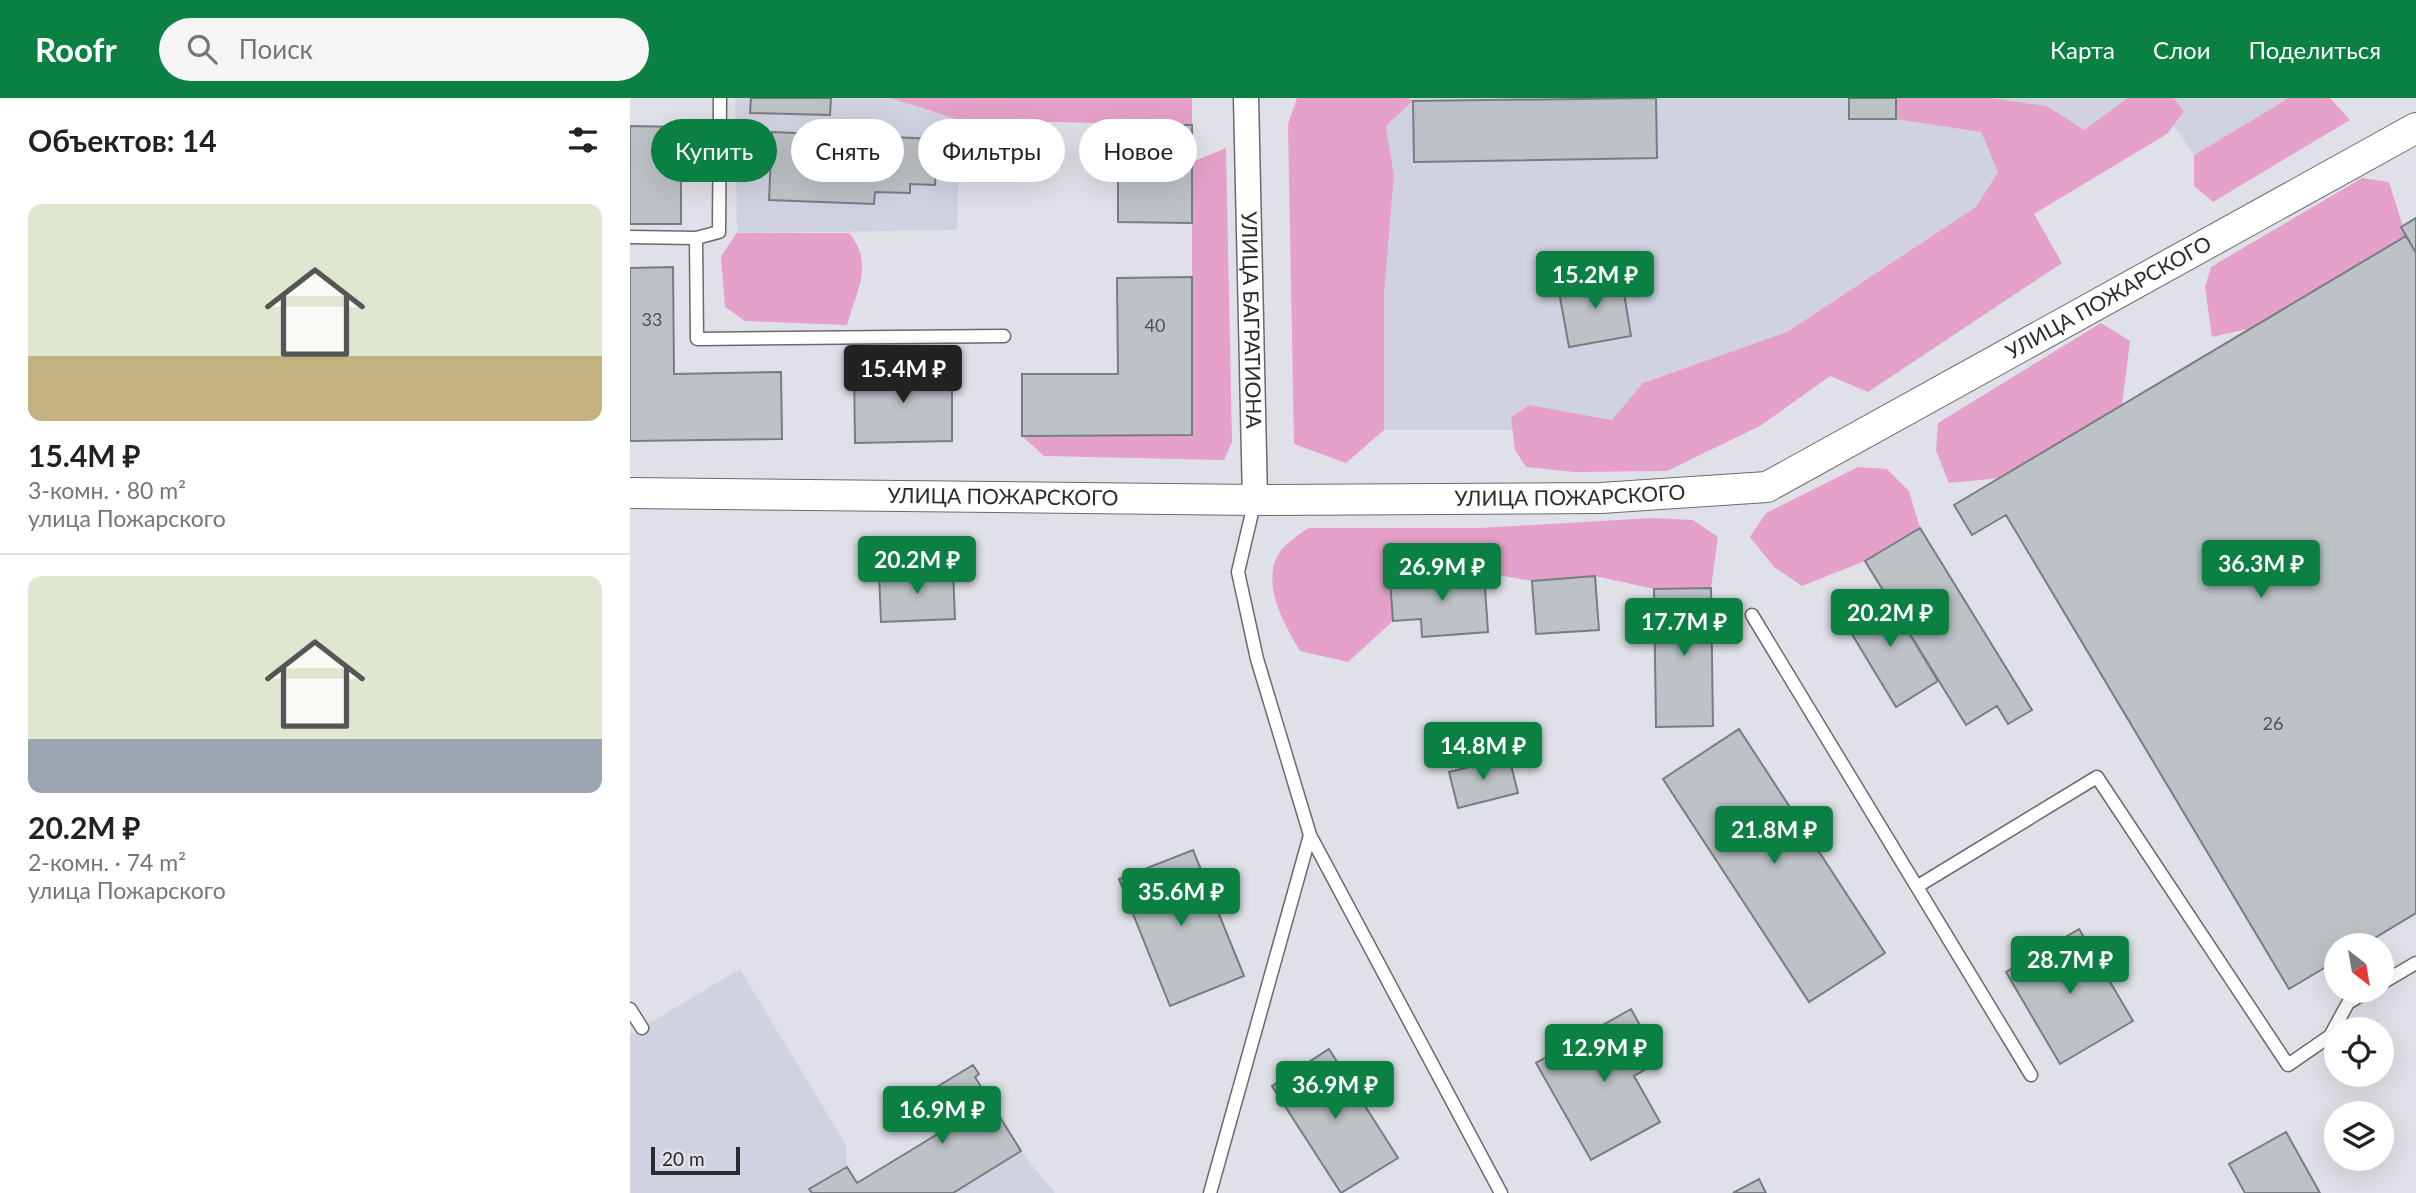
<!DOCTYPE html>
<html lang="ru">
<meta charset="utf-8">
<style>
:root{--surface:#fff;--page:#f6f6f6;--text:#222;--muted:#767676;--line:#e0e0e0;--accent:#0b8043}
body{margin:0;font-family:Lato,sans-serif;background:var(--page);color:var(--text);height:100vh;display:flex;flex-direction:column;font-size:26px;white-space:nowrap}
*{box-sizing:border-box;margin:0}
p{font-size:23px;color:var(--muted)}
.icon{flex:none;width:38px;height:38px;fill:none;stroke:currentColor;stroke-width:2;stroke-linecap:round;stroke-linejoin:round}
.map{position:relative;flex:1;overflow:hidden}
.side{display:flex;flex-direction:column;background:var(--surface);width:630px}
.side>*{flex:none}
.hud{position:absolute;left:21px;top:21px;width:665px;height:63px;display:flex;gap:14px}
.needle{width:46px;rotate:149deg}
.fabs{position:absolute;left:1694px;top:835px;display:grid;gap:14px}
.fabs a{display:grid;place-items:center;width:70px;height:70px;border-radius:50%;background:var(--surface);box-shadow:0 7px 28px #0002;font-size:35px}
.scale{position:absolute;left:21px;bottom:18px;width:89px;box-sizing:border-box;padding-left:7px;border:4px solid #2a2b2d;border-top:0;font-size:19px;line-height:24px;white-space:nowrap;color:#2a2b2d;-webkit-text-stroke:5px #e0e1e8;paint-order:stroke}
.price{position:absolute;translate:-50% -60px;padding:0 16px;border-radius:7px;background:var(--accent);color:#fff;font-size:23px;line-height:46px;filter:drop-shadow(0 2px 4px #0008)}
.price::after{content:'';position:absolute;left:50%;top:42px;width:21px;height:16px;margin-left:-10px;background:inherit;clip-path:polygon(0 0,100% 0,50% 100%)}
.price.current{background:#222;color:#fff}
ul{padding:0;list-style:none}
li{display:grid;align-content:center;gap:14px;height:371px;padding:0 28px}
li+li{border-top:2px solid var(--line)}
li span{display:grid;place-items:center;height:217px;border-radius:14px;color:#555}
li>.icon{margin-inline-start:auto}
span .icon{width:126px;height:126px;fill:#fffc;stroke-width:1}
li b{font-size:30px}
h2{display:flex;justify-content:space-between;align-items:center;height:84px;padding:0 28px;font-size:30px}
.pill{padding:0 24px;border-radius:32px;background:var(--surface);box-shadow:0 7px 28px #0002;font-size:24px;line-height:63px}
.pill.current{background:var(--accent);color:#fff}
header{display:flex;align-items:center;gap:42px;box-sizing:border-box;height:98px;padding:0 35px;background:var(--accent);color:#fff}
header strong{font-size:33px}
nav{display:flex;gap:38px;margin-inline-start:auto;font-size:24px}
.search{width:490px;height:63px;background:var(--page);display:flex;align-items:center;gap:18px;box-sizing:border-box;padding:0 24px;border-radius:38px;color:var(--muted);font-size:26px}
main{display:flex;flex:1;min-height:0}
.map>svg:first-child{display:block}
</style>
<header>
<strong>Roofr</strong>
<div class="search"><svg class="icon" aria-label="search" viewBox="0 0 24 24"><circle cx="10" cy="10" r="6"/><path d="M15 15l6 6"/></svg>Поиск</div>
<nav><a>Карта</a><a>Слои</a><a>Поделиться</a></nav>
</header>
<main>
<section class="side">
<h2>Объектов: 14<svg class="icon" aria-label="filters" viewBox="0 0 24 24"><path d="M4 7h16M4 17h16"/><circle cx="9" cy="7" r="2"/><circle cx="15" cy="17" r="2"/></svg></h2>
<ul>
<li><span style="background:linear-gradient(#dfe7d0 70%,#c2b280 0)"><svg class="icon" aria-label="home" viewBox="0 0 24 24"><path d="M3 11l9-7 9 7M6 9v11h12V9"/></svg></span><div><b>15.4M ₽</b><p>3-комн. · 80 m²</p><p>улица Пожарского</p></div></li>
<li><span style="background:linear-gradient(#dfe7d0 75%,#9aa5b1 0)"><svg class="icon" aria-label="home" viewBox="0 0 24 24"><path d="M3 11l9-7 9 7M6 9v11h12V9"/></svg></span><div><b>20.2M ₽</b><p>2-комн. · 74 m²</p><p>улица Пожарского</p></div></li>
</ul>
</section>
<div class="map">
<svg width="1786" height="1095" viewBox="0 0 1786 1095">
<rect width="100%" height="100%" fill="#e0e1e8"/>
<path fill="#d0d2e0" d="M105 0H260L330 22 327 132 107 135Z
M776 0H1266L1312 26 1351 34 1368 74 1346 109 1157 234 1013 285 982 322 899 307 881 319 883 332H754V197L764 77 756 28 783 4Z
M1361 0H1498L1454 32 1417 8Z
M1544 0H1659L1564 57 1544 28 1554 14Z
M110 871 216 1047 217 1069 227 1085 311 1034 290 999 343 967 349 976 345 979 391 1053 425 1095H0V937Z"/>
<path fill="#e5a1c9" d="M260 0H562V27L330 22Z
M667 0H776L783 3 756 28 764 77 754 197V332L716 365 664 346 658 26Z
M1266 0H1361L1417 8 1454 32 1498 0H1544L1554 14 1537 36 1404 116 1432 165 1238 294 1200 278 1130 328 1037 373 944 374 896 369 885 352 881 319 899 307 982 322 1013 285 1157 234 1346 109 1368 74 1351 34 1266 21Z
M1659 0H1700L1720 22 1583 104 1564 88V57Z
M596 50 602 344 594 362 414 358 392 338 562 336V64Z
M1732 80 1759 84 1776 138 1618 231 1582 239 1575 189 1581 169Z
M107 135H219C244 165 227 192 217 227L115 223 95 209 91 158Z
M1471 225 1500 243 1492 307 1370 380 1319 385 1306 353 1308 325Z
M1228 369 1257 371 1279 393 1290 430 1235 463 1172 488 1144 469 1120 439 1136 415Z
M1023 420 1063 422 1088 439 1081 490 1024 491 965 478 902 483 854 474 761 482 763 523 718 564 670 553C654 526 628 482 652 451 659 443 670 436 678 430H849Z"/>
<path fill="#bdc2c7" stroke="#787d82" stroke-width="2" d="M121 0H201L200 17 120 15Z
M1026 0 1027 60 784 64 783 3Z
M1219 0H1266V21H1219Z
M488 27H562V125L488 124Z
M0 28 51 29V126H0Z
M142 34 307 41 305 87 280 86V95L245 94 244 106 139 102Z
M1786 120V155L1771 129Z
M1776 138 1786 155V815L1733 847H1706V863L1659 891 1376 417 1342 437 1324 407Z
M43 169 44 276 151 274 152 341 0 343V170Z
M991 177 1001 238 939 249 928 188Z
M562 179V337L392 338V276H488L487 180Z
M322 269V343L225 345 224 270Z
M1290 430 1402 612 1378 626 1367 608 1336 627 1235 463Z
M323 471 325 521 251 524 249 475Z
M854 474 858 534 792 539 791 521 763 523 760 482Z
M965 478 969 532 906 536 902 483Z
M1081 490 1083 628 1026 629 1024 491Z
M1253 492 1308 583 1266 609 1211 518Z
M1109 631 1255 855 1179 904 1033 681Z
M879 659 888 695 828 710 819 674Z
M563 752 614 878 540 908 489 781Z
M1449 831 1503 923 1430 966 1376 874Z
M1001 911 1030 963 1004 978 1030 1024 961 1062 906 965Z
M699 951 768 1060 711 1095 642 988Z
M343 967 349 976 345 979 391 1053 323 1095H182L179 1091 217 1069 227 1085 311 1034 290 999Z
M1656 1034 1690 1095H1615L1599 1066Z
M1129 1081 1136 1095H1103Z"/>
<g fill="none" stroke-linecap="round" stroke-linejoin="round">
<defs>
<path id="service" d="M0 139 66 140 89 134 90 0
M66 140 67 241 374 238
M625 402 608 474 627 561 680 737 871 1095
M1122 517 1401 977
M1288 788 1467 679 1658 967 1700 938 1718 905 1739 892
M1752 885 1786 865
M0 911 12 930
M580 1095 680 737"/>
<g id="minor">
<path id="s1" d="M616 0 625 402"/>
</g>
<g id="tertiary">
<path id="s2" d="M0 395 625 402 971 400 1137 389 1786 30"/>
</g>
</defs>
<use href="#service" stroke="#696a70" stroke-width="15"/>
<use href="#minor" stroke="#696a70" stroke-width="27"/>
<use href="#tertiary" stroke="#696a70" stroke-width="32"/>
<use href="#service" stroke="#fff" stroke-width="12"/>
<use href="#minor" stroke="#fff" stroke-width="24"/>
<use href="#tertiary" stroke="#fff" stroke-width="30"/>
</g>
<g text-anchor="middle" stroke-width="6" stroke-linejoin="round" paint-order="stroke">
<g font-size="18" fill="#4f5154">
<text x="22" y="228">33</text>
<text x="525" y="234">40</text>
<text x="1643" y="632">26</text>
</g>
<g font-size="21" fill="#2a2b2d" stroke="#e0e1e8">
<text dy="7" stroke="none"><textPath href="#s2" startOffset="1528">УЛИЦА ПОЖАРСКОГО</textPath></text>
<text dy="7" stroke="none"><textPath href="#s1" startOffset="222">УЛИЦА БАГРАТИОНА</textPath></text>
<text dy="7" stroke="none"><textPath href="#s2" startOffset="940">УЛИЦА ПОЖАРСКОГО</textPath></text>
<text dy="7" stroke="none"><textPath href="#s2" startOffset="373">УЛИЦА ПОЖАРСКОГО</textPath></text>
</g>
</g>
</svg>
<div class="fabs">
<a><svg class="needle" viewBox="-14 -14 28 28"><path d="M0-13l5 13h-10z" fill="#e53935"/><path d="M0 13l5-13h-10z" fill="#767676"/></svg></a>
<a><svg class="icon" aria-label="locate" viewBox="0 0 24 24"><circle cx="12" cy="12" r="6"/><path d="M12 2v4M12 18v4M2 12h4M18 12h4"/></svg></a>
<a><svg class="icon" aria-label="layers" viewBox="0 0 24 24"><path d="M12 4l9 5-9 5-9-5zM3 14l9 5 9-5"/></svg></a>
</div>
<div class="scale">20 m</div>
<b class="price" style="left:965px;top:213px">15.2M ₽</b>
<b class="price current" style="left:273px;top:307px">15.4M ₽</b>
<b class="price" style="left:287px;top:498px">20.2M ₽</b>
<b class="price" style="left:1631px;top:502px">36.3M ₽</b>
<b class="price" style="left:812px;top:505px">26.9M ₽</b>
<b class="price" style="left:1260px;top:551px">20.2M ₽</b>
<b class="price" style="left:1054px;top:560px">17.7M ₽</b>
<b class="price" style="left:853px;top:684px">14.8M ₽</b>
<b class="price" style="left:1144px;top:768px">21.8M ₽</b>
<b class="price" style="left:551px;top:830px">35.6M ₽</b>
<b class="price" style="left:1440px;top:898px">28.7M ₽</b>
<b class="price" style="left:974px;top:986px">12.9M ₽</b>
<b class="price" style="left:705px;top:1023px">36.9M ₽</b>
<b class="price" style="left:312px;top:1048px">16.9M ₽</b>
<div class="hud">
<a class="pill current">Купить</a>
<a class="pill">Снять</a>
<a class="pill">Фильтры</a>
<a class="pill">Новое</a>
</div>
</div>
</main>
